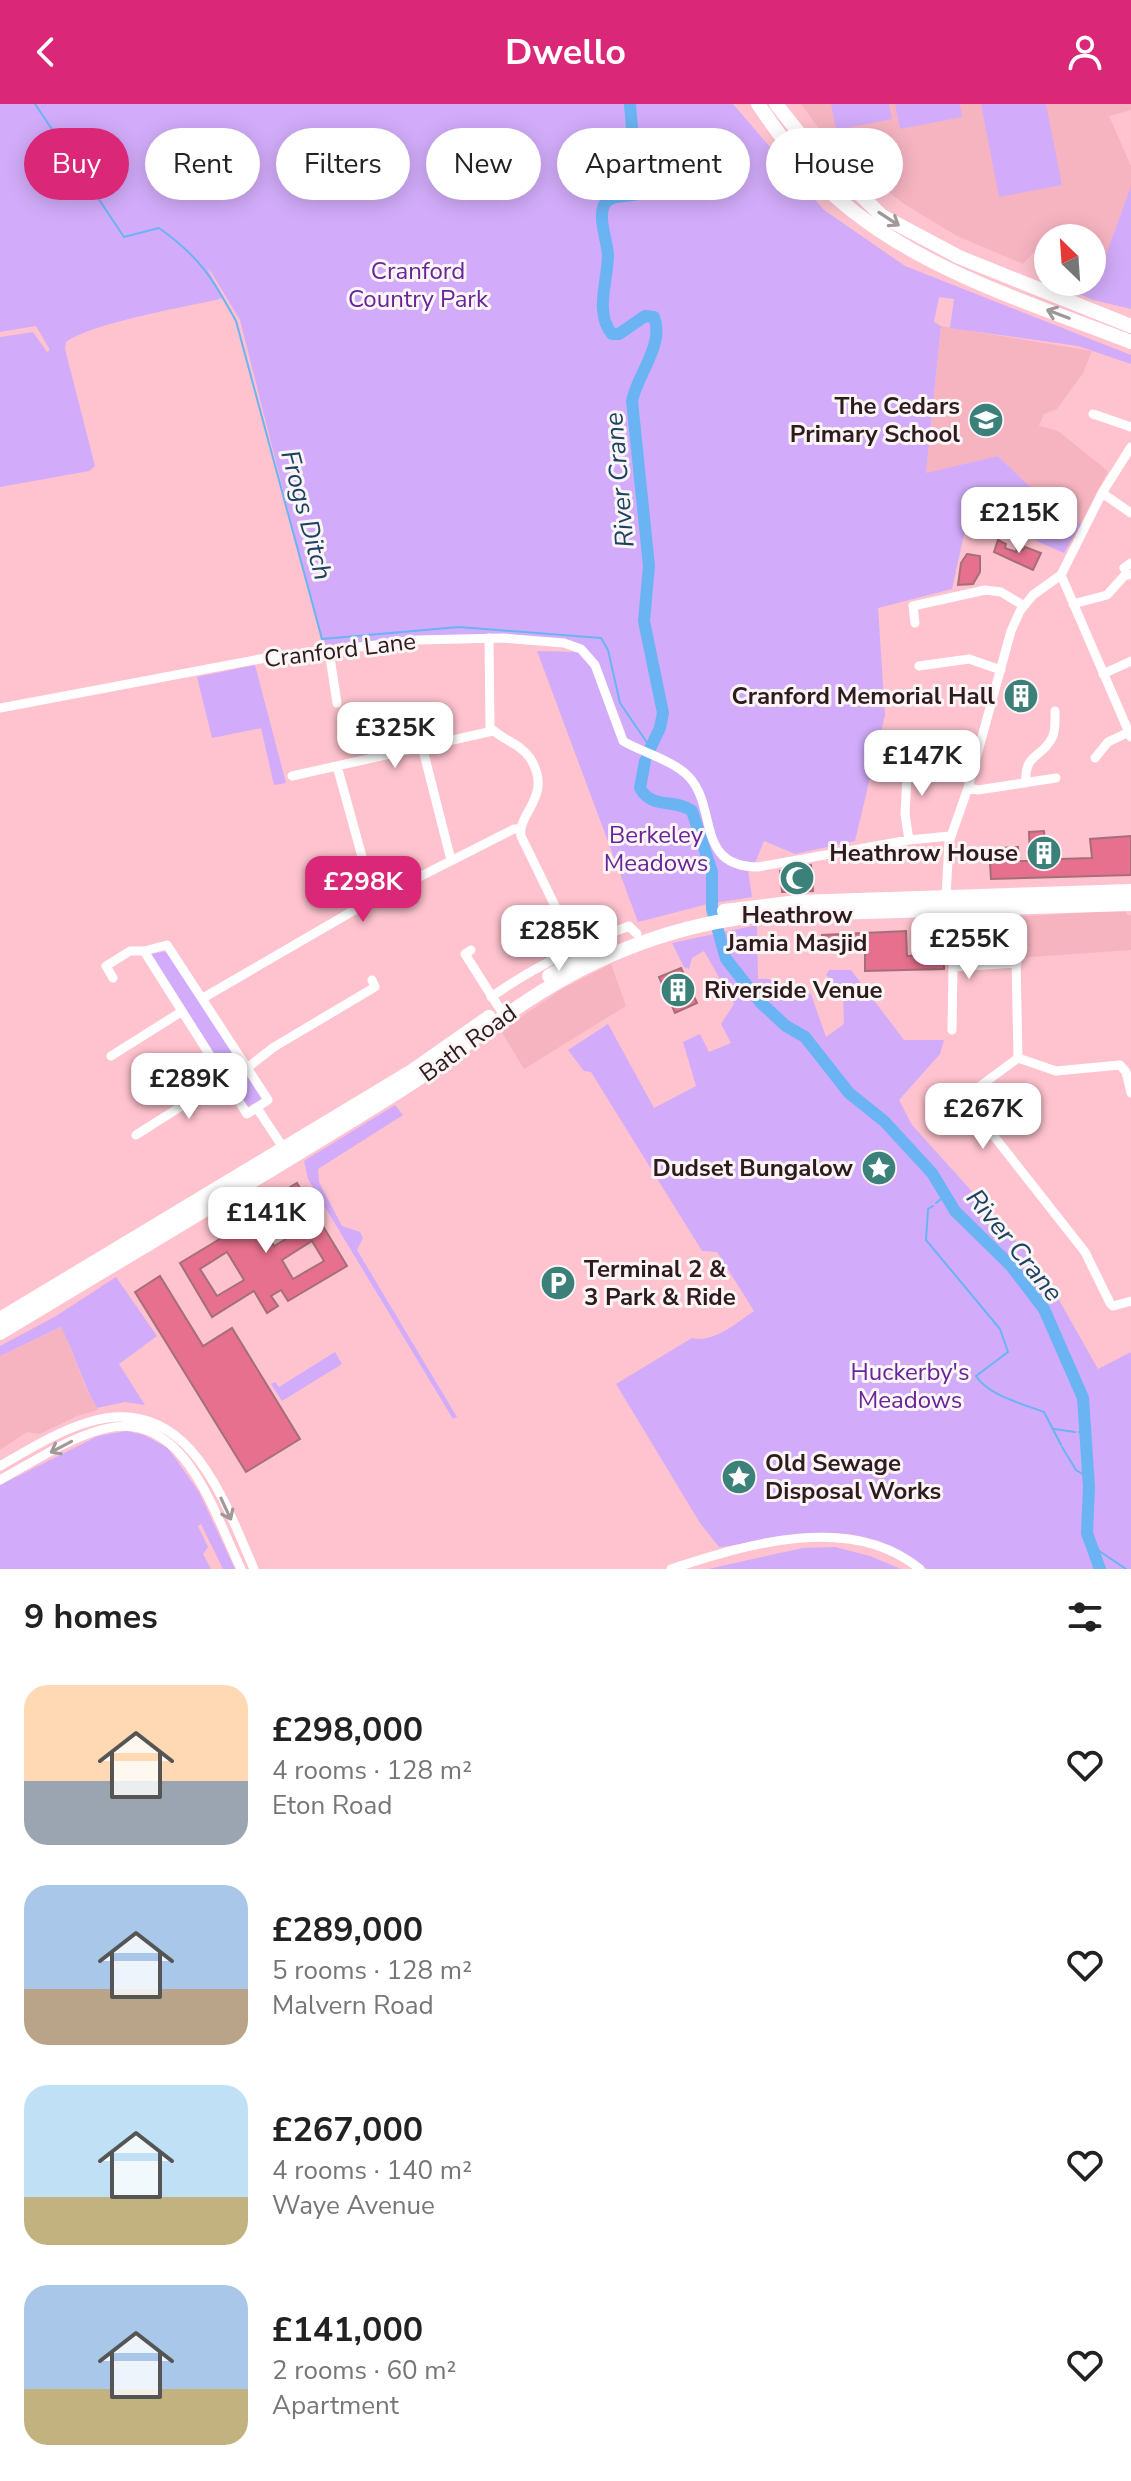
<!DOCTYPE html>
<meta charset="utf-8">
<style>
:root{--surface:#fff;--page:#f6f6f6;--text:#222;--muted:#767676;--accent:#db2777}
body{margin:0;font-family:"Nunito Sans",sans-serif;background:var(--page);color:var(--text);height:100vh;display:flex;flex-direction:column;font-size:30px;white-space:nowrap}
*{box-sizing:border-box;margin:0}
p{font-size:26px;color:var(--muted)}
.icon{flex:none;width:44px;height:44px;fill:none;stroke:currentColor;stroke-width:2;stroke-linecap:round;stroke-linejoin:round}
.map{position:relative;height:1465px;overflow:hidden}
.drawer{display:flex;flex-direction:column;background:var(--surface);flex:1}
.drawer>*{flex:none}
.guide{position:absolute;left:24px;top:24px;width:1084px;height:72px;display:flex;gap:16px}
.needle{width:52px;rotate:335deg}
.buttons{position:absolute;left:1034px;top:120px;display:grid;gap:16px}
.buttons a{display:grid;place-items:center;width:72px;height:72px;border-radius:50%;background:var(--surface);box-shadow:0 4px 20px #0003;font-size:40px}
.price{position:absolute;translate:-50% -68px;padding:0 18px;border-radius:16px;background:#fff;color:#222;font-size:26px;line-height:52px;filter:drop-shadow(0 2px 4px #0008)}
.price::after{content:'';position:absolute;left:50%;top:48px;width:24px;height:18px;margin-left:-12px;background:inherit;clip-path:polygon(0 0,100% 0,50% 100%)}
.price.current{background:var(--accent);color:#fff}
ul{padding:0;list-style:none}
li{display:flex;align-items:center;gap:24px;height:200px;padding:0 24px}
li span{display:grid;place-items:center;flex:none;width:224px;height:160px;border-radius:24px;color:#555}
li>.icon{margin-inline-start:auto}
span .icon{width:96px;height:96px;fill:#fffc;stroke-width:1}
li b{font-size:34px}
h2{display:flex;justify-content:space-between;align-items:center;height:96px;padding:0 24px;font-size:34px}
.pill{padding:0 28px;border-radius:36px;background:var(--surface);box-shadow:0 4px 20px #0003;font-size:28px;line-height:72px}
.pill.current{background:var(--accent);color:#fff}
header{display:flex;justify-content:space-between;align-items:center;height:104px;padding:0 24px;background:var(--accent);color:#fff;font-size:36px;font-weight:700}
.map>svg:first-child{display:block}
</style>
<header><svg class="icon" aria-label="back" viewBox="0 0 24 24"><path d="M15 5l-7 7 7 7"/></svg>Dwello<svg class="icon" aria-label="person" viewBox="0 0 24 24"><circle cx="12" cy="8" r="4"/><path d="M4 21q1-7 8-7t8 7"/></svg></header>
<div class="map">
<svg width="1131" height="1465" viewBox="0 0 1131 1465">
<rect width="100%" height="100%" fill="#fec3ce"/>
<path fill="#f6b4c1" d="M801 0H1131V6L1109 12 1131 62V82L1100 168 1092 166V134H1048V153L1033 149 1023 160 957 132 904 100 858 63 820 26Z
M941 222 1092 247 1083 269 1057 305 1044 310 1039 322 1058 327 1108 367 1081 420 1053 405 998 352 926 370Z
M1126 806 1127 811H1131V846L1017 854 948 855 947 817Z
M611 860 626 902 524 965 501 927 562 885Z
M62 1223 86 1284 98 1306 77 1312 40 1330 27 1328 0 1346V1252Z"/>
<path fill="#d2acfa" d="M0 0H733L824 106 905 162 1131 251V260L1078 242 950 224 954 195 939 193 934 218 941 222 926 369 998 352 1053 405 1081 420 1064 449 1018 429 965 426 952 485 878 504 885 611 855 737 795 750 764 737 756 757 748 766 752 793 708 800 638 818 537 547 579 548 592 563 620 638 625 628 598 560 582 541 555 534 323 543 240 216 211 168 207 164 224 194C187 203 94 218 66 238L65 245 95 362 89 367 0 383V233L33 228 47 248 50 246 36 222 0 228Z
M831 0H889L892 15 836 26Z
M895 0H960L962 13 900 25Z
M981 0H1046L1062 81 999 93Z
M1131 82V205L1093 196 1051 178H1092V166L1100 167Z
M255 561 286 679 274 681 261 624 212 634 197 573Z
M757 821 758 875H769L788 886 811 890 826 933 844 920 843 889 826 871 829 866H851L904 936H944L940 950 899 996 912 1021 1041 1164 1098 1265 1131 1248V1465H927C878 1425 829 1424 768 1434 752 1437 736 1442 719 1443L700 1419 616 1280 692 1234C712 1240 738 1218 754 1207L717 1148 702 1147 591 968 584 967 568 946 608 920 654 1004 696 982 683 938 700 930 709 948 731 939 721 920 734 900 704 847 692 854 689 865 684 863 672 839Z
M167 847 263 993 262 995 247 1003 151 850Z
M395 1001 403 1011 318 1065 319 1078 342 1122 360 1128 363 1134 357 1146 457 1313 453 1315 308 1075 304 1057Z
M116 1173 157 1232 119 1260 145 1301 125 1298 97 1304C82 1278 75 1250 61 1223L0 1252V1242L56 1212Z
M335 1248 342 1260 282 1297 271 1280 275 1278 279 1283Z
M127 1327 144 1331 168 1344 199 1388 235 1465H223L201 1420 198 1422 208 1443 203 1450 211 1465H0V1381L98 1332Z
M835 1443 870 1452 901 1465H708L803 1444Z"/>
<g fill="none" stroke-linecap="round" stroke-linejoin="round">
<path stroke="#6ab4f4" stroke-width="2" d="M35 0 124 133 159 124C200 153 213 175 236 217L322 535 459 523 601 534 608 546 620 599 650 643
M936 1099 945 1092
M933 1102 928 1105 926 1136 1000 1225 1008 1248 976 1272C989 1292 1023 1300 1044 1308L1061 1341
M1054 1325 1075 1328
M1079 1328 1084 1327
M1062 1343 1076 1366 1089 1374
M1089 1440 1126 1465"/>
<path stroke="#6ab4f4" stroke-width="12" d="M630 0 632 24 629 56 642 72 644 82 638 90C628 93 610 90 604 101 598 114 607 137 608 151 608 176 594 209 612 230H619L645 212 654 213C665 240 637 271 632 297L649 462 644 517 663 609 660 624 647 651
M645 657 640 684C652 706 675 694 692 707L712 768V805L726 855 761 899 786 922 805 933 849 989 884 1017 932 1069 955 1107 1011 1162 1044 1205 1083 1294 1089 1383 1087 1429 1100 1465"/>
</g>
<path fill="#e6708d" stroke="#a46f79" stroke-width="2" fill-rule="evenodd" d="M998 436 1006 440 1005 444 1016 448 1017 443 1023 446 1025 443 1041 449 1033 466 994 448Z
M967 450 980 452V468L973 480 958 481 961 459Z
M1044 727 1045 740H1058L1059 755 1092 754 1090 735 1131 732V771L991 775 990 759H1002V744L1018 743 1019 757H1030L1029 728Z
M811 761 813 787 782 788 780 767Z
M1000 823 1001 850H990L989 832 968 833V824Z
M906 827 907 852 927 851V827H943L944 865 865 867V843L822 844V831Z
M681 864 697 899 675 909 659 873Z
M297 1079 347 1162 288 1197 281 1186 271 1192 278 1202 267 1209 254 1187 212 1213 180 1159 233 1127 225 1116 238 1109 241 1113ZM290 1101 304 1124 274 1142 261 1119ZM312 1137 324 1157 293 1175 282 1156ZM227 1148 244 1176 217 1192 200 1165Z
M160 1172 203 1242 232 1224 300 1335 246 1368 135 1188Z"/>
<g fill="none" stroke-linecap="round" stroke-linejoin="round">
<path stroke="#fff" stroke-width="9" d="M1093 310 1131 323
M1102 389 1131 409
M1061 471 1131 633
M1128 471 1124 464 1131 459
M1073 500 1107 491 1126 470
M915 519 913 502 985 486 1001 488 1024 502
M489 534 490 623C501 636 519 638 530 654 554 692 517 709 521 732L575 843
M329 547 337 599
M919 562 969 555 1001 566
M1103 570 1131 557
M0 604 260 555 417 536 503 534 564 539 581 545 595 561 623 637C643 649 673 656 689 673 718 704 695 763 758 763L909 736 950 732
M422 642 451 756
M908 654 905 710 909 736
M1095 654 1108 638 1129 628
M337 662 374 796
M292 672 493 627
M1026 679C1024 649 1041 655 1052 634 1056 627 1055 616 1055 607
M968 684 978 686 1056 674
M946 793 949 738 968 684 1011 527 1020 507 1033 491 1061 471 1102 389 1131 343
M1015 803 1018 954 964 994 1085 1148 1110 1199 1113 1202 1131 1197
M167 841 268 996 247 1010 144 847Z
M471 846 465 850 505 913
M113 874 106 862 130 847H144
M491 893C535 862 579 841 629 822L637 830
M203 894 358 804 514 725H520
M952 926 953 863 1017 859
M111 952 181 908
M1018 954 1056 967 1120 961 1126 968 1131 989
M247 964 274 943 375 883 372 876
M257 1004 286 1048
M136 1031 224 975
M0 1362C28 1346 58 1327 89 1318 188 1288 223 1394 254 1465
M0 1376C33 1358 68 1334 104 1325 185 1304 214 1410 241 1465
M671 1465C748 1440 851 1408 920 1465"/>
<path stroke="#fff" stroke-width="14" d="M758 0C772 20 786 41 802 59 887 157 1015 193 1131 238
M776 0 806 38 882 112 959 153 1131 222
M724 807 797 798 1131 787
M549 872 594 848
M0 1215 412 967 489 913
M0 1229C131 1150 263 1072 393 991 440 963 481 927 527 897 598 850 677 820 763 811L1131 800"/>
</g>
<defs><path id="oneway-shaft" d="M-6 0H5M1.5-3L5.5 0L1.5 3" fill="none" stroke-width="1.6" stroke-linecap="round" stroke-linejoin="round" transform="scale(2)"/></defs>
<g stroke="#a1989a">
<use href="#oneway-shaft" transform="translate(889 115) rotate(33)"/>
<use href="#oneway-shaft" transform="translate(1058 210) rotate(-159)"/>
<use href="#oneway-shaft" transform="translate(61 1343) rotate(152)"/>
<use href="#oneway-shaft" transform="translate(226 1405) rotate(65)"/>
</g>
<defs>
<symbol id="school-disc" viewBox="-11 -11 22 22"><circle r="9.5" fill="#3b817a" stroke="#fbf5f6"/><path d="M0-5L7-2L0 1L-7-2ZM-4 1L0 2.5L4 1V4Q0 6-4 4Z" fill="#fff"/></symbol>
<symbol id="building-disc" viewBox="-11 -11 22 22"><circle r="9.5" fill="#3b817a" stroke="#fbf5f6"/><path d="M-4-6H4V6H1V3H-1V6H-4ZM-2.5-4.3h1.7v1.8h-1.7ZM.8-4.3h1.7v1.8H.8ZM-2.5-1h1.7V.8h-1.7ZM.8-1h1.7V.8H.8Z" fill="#fff"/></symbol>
<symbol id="mosque-disc" viewBox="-11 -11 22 22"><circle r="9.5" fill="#3b817a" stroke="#fbf5f6"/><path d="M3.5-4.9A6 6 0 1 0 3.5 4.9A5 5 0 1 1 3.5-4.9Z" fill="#fff"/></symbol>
<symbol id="sight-disc" viewBox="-11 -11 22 22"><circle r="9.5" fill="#3b817a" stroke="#fbf5f6"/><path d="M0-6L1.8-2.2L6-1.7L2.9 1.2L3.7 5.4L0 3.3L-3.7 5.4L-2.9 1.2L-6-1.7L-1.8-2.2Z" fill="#fff"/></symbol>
<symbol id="parking-disc" viewBox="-11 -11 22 22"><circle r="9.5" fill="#3b817a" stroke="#fbf5f6"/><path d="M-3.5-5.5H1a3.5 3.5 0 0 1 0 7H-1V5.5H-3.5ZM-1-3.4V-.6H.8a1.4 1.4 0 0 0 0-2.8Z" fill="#fff"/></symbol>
</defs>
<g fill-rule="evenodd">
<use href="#school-disc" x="966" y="296" width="40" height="40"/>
<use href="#building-disc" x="1001" y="572" width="40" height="40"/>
<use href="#building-disc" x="1024" y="729" width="40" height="40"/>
<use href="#mosque-disc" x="777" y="754" width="40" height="40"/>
<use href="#building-disc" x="658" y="866" width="40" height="40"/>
<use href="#sight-disc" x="859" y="1044" width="40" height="40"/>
<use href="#parking-disc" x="538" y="1159" width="40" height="40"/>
<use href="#sight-disc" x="719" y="1353" width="40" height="40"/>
</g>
<g text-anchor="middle" stroke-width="6" stroke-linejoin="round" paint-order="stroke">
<g font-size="24" fill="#682499" stroke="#fbf5f6">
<text x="418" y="175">Cranford<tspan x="418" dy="28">Country Park</tspan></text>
<text x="656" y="739">Berkeley<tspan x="656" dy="28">Meadows</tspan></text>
<text x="910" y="1276">Huckerby's<tspan x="910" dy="28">Meadows</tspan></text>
</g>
<g font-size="24" font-weight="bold" fill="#2f1a1e" stroke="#fbf5f6" text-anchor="end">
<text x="960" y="310">The Cedars<tspan x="960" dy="28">Primary School</tspan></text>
<text x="995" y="600">Cranford Memorial Hall</text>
<text x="1018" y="757">Heathrow House</text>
<text x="797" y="819" text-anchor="middle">Heathrow<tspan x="797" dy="28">Jamia Masjid</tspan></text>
<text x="704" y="894" text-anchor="start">Riverside Venue</text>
<text x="853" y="1072">Dudset Bungalow</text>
<text x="584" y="1173" text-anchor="start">Terminal 2 &amp;<tspan x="584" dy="28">3 Park &amp; Ride</tspan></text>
<text x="765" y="1367" text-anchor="start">Old Sewage<tspan x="765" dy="28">Disposal Works</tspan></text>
</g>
<g font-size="24" fill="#2f1a1e" stroke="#fbf5f6">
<text transform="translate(340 546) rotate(-7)" y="8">Cranford Lane</text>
<text transform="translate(468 939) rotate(-36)" y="8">Bath Road</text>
</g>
<g font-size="26" font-style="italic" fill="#1b4263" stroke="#fbf5f6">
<text transform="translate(619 376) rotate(-95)" y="9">River Crane</text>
<text transform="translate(307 411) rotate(75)" y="9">Frogs Ditch</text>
<text transform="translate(1015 1141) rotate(51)" y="9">River Crane</text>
</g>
</g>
</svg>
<div class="buttons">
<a><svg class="needle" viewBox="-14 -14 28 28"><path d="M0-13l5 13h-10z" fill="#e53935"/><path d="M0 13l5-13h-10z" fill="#767676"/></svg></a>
</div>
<b class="price" style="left:1019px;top:451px">£215K</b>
<b class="price" style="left:395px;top:666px">£325K</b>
<b class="price" style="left:922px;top:694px">£147K</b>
<b class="price current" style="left:363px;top:820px">£298K</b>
<b class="price" style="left:559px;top:869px">£285K</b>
<b class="price" style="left:969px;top:877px">£255K</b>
<b class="price" style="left:189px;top:1017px">£289K</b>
<b class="price" style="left:983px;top:1047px">£267K</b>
<b class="price" style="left:266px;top:1151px">£141K</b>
<div class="guide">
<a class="pill current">Buy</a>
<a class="pill">Rent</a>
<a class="pill">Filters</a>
<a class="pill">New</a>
<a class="pill">Apartment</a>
<a class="pill">House</a>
</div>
</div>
<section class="drawer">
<h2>9 homes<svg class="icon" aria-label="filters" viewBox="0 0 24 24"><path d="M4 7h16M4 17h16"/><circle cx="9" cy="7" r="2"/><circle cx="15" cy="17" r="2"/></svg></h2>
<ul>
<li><span style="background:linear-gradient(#ffd9b3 60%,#9aa5b1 0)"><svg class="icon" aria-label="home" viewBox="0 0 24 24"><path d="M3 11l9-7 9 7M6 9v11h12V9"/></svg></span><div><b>£298,000</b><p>4 rooms · 128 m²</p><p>Eton Road</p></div><svg class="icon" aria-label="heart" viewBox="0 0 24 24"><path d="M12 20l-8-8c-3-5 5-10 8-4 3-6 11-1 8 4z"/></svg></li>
<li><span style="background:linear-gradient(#a9c7e8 65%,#b9a48a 0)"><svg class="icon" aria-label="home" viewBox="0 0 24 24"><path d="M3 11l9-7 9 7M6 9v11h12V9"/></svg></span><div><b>£289,000</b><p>5 rooms · 128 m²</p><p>Malvern Road</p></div><svg class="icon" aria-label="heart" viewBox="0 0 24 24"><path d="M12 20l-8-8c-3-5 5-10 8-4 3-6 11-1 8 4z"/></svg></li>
<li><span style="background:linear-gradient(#bfe0f5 70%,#c2b280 0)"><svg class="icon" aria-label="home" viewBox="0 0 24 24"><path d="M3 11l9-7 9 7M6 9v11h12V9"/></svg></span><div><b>£267,000</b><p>4 rooms · 140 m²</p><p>Waye Avenue</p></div><svg class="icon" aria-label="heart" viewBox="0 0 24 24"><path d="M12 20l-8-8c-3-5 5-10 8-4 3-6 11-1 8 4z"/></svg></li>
<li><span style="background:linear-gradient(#a9c7e8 65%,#c2b280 0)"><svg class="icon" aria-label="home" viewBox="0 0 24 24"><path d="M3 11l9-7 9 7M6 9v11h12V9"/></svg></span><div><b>£141,000</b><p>2 rooms · 60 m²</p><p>Apartment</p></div><svg class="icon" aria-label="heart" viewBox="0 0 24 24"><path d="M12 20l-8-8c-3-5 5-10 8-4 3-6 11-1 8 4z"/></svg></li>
</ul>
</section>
